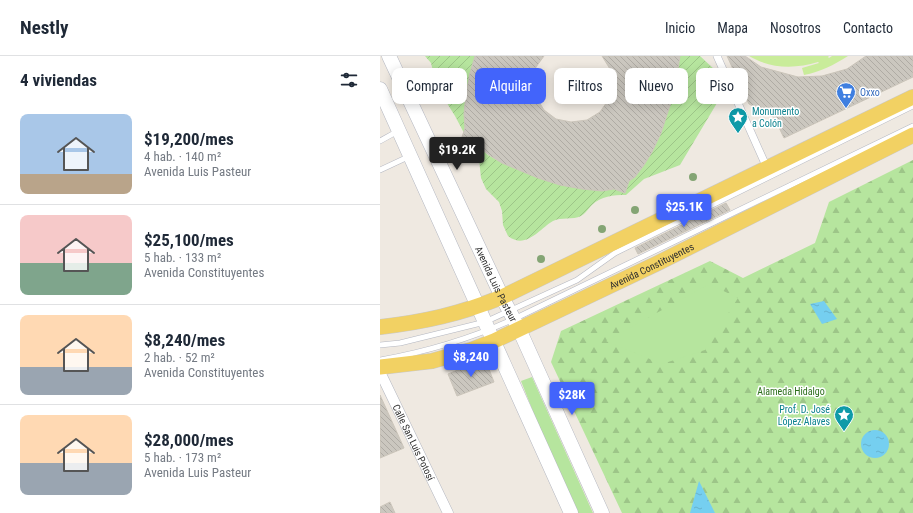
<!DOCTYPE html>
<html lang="es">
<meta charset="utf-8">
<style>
:root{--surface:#fff;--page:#f6f6f7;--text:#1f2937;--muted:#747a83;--line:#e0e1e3;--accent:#4264fb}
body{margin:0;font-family:"Roboto Condensed",sans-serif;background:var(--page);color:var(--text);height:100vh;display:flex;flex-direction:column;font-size:15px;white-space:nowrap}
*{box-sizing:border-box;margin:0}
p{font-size:13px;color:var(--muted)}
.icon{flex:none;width:22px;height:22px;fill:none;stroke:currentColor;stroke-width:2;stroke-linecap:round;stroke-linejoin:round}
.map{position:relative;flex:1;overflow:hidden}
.sheet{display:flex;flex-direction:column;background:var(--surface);width:380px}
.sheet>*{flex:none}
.banner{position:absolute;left:12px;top:12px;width:380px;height:36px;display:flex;gap:8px}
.price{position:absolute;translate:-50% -34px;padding:0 9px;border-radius:4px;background:var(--accent);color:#fff;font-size:13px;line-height:26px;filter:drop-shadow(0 1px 2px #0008)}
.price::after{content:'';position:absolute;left:50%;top:24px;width:12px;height:9px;margin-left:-6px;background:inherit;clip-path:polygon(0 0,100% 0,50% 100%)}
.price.current{background:#222;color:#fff}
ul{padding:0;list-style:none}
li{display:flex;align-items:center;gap:12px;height:100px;padding:0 20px}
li+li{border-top:1px solid var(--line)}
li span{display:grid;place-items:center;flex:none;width:112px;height:80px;border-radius:8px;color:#555}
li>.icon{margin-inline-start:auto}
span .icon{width:48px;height:48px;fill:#fffc;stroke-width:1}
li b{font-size:17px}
h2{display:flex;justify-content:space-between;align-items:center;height:48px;padding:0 20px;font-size:17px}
.tag{padding:0 14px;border-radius:8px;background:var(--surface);box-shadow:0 2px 10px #0003;font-size:14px;line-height:36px}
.tag.current{background:var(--accent);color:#fff}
header{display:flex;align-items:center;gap:24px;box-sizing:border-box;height:56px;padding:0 20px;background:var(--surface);border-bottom:1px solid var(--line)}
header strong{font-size:19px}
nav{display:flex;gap:22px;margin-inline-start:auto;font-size:14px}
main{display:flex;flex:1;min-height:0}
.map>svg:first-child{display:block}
</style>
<header>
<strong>Nestly</strong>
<nav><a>Inicio</a><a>Mapa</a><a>Nosotros</a><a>Contacto</a></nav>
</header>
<main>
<section class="sheet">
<h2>4 viviendas<svg class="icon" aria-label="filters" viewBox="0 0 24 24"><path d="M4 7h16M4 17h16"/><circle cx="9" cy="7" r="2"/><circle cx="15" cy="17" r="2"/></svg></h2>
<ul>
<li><span style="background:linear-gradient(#a9c7e8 75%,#b9a48a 0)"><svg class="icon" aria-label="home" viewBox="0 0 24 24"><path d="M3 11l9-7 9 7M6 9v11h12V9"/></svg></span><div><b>$19,200/mes</b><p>4 hab. · 140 m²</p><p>Avenida Luis Pasteur</p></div></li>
<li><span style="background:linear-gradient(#f6c9c9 60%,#7fa58c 0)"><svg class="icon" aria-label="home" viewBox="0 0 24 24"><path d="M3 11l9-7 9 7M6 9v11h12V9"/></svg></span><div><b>$25,100/mes</b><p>5 hab. · 133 m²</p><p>Avenida Constituyentes</p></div></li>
<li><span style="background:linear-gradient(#ffd9b3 65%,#9aa5b1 0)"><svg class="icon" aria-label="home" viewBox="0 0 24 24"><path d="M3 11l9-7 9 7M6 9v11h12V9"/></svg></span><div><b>$8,240/mes</b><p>2 hab. · 52 m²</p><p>Avenida Constituyentes</p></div></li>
<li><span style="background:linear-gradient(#ffd9b3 60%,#9aa5b1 0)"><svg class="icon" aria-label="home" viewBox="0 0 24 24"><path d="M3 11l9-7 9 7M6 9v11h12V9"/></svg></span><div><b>$28,000/mes</b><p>5 hab. · 173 m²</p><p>Avenida Luis Pasteur</p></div></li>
</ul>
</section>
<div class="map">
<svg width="533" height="457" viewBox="0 0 533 457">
<defs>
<pattern id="forest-firs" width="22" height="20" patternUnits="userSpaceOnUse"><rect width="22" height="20" fill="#b6e59e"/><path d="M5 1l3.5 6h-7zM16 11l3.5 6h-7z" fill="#9dc588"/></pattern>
<pattern id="garden-furrows" width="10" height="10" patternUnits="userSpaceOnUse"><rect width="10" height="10" fill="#b6e59e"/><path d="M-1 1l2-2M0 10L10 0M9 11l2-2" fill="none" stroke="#9dc588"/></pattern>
<pattern id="water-ripples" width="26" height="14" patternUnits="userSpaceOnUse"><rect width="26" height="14" fill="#75cff0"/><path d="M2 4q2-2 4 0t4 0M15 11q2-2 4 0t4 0" fill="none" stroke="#66b2ce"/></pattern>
<pattern id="building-back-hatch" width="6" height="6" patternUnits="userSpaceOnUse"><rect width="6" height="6" fill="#cbc7bf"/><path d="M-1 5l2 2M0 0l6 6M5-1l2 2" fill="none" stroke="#afaba4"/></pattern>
</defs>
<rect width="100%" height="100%" fill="#efe9e1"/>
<path fill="url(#forest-firs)" d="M533 104V457H242L171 306 181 275 330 205 363 222 435 187 449 146Z"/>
<path fill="#b6e59e" d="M329 228 358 242 325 294 282 308 226 285Z
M152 321 213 457H193L141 325Z"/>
<path fill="url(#garden-furrows)" d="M45 0H95L84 77 75 60 57 31 51 7Z
M300 0H320L335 14 338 23 340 42 300 109 264 123 246 139C233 139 221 140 212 149 208 153 205 158 201 160 193 164 181 161 173 165 159 173 146 194 128 180L123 169 122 155 119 146 106 133 101 122 99 103 96 97 87 88 85 81 90 83 108 99 122 107 158 122 180 129 222 135 234 133 245 137 249 125 255 121 264 109 272 96 281 77 294 37Z"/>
<path fill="#c9ec9a" d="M369 0H449L448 1 449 2 452 0H468C454 9 440 16 424 19L422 12 439 7 438 6C415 13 391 13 369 0Z"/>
<path fill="url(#water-ripples)" d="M178 27a15 15 0 1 1 30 0a15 15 0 1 1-30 0Z
M444 245 457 263 442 268 430 248Z
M481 388a14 14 0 1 1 28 0a14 14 0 1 1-28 0Z
M319 425 335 457H310Z"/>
<path fill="url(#building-back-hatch)" stroke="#cbc5ba" d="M95 0H164L156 11 153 26 156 41 164 54 176 63 191 66 207 64 220 56 229 43 232 28 230 13 222 0H300L294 37 281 77 272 96 264 109 255 121 249 125 245 137 234 133 222 135 202 133 180 129 158 122 122 107 109 99 90 83 82 81 85 72 84 58 86 38 90 17Z
M347 0H365L381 11 418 21 442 20 467 13 486 0H533V21L404 82 394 61 369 48Z
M346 147 350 154 258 198 255 192Z
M105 303 114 326 77 340 68 318Z
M0 339 24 392 0 402Z
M10 446 15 457H0V451Z"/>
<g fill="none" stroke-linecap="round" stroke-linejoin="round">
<defs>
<path id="service" d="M0 85 18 75
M0 114 30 100
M0 289 20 287 105 266 197 224 235 197 533 50
M0 304C46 296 92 282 134 263L533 70"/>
<path id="pedestrian" d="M337 0 387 112"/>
<g id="minor">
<path id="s1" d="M0 316 68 457"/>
</g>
<g id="secondary">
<path id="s2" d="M9 0 122 241 139 273 222 457"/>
<path d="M0 33 191 457"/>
</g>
<g id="primary">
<path d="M0 271C44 266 80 258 122 241L533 41"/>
<path id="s3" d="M0 311 52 305 91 294 114 285 278 207 533 79"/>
</g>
</defs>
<use href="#service" stroke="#b4b7c1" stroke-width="6"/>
<use href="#pedestrian" stroke="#b4b7c1" stroke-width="8"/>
<use href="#minor" stroke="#b4b7c1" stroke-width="11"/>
<use href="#secondary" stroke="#b4b7c1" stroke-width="15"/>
<use href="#primary" stroke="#c9c9c9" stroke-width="16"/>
<use href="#service" stroke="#fff" stroke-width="5"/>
<use href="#pedestrian" stroke="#fff" stroke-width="7"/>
<use href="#minor" stroke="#fff" stroke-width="10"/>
<use href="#secondary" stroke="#fff" stroke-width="14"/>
<use href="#primary" stroke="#f2d163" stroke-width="15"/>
</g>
<g fill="#84a574">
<circle cx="313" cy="121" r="4"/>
<circle cx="285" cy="142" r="4"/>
<circle cx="255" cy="154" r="4"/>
<circle cx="222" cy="173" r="4"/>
<circle cx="161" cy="203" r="4"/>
</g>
<defs>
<symbol id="supermarket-pin" viewBox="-11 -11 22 30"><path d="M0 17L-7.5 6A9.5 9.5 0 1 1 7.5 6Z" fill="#3f7fe0" stroke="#fff"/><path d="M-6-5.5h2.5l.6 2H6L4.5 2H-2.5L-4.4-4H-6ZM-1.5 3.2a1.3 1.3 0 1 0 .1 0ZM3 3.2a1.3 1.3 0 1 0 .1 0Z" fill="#fff"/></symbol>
<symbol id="sight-pin" viewBox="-11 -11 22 30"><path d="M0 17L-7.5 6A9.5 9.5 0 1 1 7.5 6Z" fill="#0f9aa8" stroke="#fff"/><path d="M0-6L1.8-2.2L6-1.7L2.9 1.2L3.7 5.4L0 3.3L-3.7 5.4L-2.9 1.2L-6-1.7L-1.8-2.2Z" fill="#fff"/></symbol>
</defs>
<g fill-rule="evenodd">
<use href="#supermarket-pin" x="455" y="25" width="22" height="30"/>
<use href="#sight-pin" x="347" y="50" width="22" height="30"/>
<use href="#sight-pin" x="453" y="348" width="22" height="30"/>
</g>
<g text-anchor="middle" stroke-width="3" stroke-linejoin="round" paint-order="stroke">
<g font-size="10" fill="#366cbe" stroke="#fff" text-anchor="start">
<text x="480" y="40">Oxxo</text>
</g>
<g font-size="10" fill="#0d838f" stroke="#fff" text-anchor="start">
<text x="372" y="59">Monumento<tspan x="372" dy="12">a Colón</tspan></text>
<text x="450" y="357" text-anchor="end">Prof. D. José<tspan x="450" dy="12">López Alaves</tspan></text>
</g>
<g font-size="10" fill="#2e2e2e" stroke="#fff">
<text dy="4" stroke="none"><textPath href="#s3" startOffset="292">Avenida Constituyentes</textPath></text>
<text dy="4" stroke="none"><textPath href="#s2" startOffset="252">Avenida Luis Pasteur</textPath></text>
<text dy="4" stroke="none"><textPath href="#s1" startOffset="78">Calle San Luis Potosí</textPath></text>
</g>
<g font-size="10" fill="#2c6e1b" stroke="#fff">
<text x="411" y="339">Alameda Hidalgo</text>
</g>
</g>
</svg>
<b class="price current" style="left:77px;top:115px">$19.2K</b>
<b class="price" style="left:304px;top:172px">$25.1K</b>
<b class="price" style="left:91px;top:322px">$8,240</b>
<b class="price" style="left:192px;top:360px">$28K</b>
<div class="banner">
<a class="tag">Comprar</a>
<a class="tag current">Alquilar</a>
<a class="tag">Filtros</a>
<a class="tag">Nuevo</a>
<a class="tag">Piso</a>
</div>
</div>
</main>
